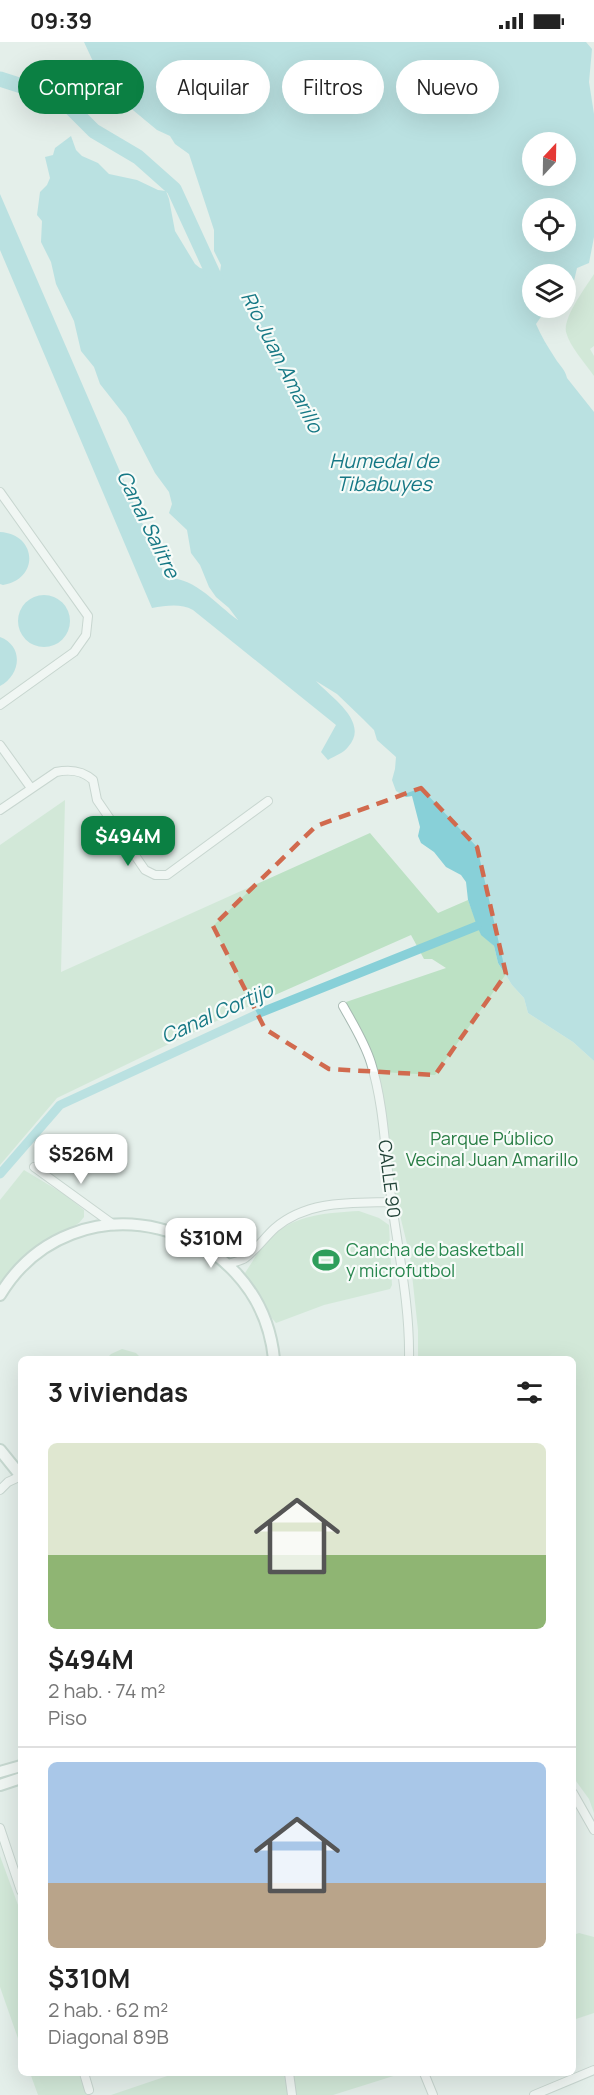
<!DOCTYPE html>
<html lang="es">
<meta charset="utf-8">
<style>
:root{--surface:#fff;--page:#f2f2f2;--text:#222;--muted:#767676;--line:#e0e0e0;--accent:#0b8043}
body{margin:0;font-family:Manrope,sans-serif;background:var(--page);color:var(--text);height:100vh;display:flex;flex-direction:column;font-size:22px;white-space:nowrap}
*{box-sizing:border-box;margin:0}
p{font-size:20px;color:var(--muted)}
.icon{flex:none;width:33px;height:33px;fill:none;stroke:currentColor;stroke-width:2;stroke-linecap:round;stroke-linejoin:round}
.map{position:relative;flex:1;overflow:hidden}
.drawer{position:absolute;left:18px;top:1314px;width:558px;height:720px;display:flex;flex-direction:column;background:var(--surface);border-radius:9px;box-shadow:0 6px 24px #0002}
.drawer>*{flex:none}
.guide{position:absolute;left:18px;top:18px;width:558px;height:54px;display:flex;gap:12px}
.needle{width:39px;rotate:22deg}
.controls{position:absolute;left:522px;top:90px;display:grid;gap:12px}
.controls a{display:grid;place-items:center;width:54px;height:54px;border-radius:50%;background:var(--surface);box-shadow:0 6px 24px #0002;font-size:30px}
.price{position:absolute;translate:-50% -51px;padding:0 14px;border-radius:12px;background:#fff;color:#222;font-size:20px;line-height:39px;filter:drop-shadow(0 2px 3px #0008)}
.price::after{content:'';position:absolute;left:50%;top:36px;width:18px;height:14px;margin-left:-9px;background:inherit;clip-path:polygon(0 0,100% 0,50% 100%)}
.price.selected{background:var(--accent);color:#fff}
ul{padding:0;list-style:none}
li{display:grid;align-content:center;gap:12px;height:318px;padding:0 30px}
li+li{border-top:2px solid var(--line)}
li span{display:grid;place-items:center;height:186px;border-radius:9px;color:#555}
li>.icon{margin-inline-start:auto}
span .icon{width:108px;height:108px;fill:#fffc;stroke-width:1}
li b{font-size:26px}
h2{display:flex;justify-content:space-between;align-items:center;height:72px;padding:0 30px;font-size:26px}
.chip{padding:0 21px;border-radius:27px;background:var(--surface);box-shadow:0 6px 24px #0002;font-size:21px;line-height:54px}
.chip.selected{background:var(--accent);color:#fff}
.status{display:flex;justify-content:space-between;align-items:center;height:42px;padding:0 30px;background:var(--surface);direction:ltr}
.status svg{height:16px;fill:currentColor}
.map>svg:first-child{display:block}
</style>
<div class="status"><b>09:39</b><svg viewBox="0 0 49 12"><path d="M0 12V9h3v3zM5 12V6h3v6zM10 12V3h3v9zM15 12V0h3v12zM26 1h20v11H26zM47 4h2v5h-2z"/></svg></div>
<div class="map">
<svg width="594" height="2053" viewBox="0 0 594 2053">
<rect width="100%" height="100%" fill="#e4efea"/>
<path fill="#bce1c4" d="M594 232V304L590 307 594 314V334C585 321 570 305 566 290 563 275 586 245 594 232Z
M65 758 61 930 370 791 438 871 468 858 481 892 494 904 498 921 512 943 524 956 528 971 573 1000 594 1019V1771L589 1757 573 1735V1317H418V1288L410 1214 393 1145 387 1082 366 999 346 960 446 926 432 917H424L411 893 225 975 57 1056 0 1123V803Z
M24 1128 64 1152 84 1168V1175L79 1181C44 1202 25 1211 0 1246V1158Z
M359 1169 379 1176 389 1183 392 1243 390 1247 324 1263 276 1281C264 1268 254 1248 243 1234 252 1221 260 1205 271 1195 296 1172 327 1171 359 1169Z
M122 1307 136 1311 142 1317H106L111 1312Z
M0 1814 21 1871V2005L0 1945Z
M579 1891 594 1895V1971L573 1978V1893Z
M30 2031H80L88 2053H38Z
M176 2031H403L333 2053H111Z"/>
<path fill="#88d0d8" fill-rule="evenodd" d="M84 0H586L592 7 589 40 594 72V195L589 221 577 226 574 239 566 244V232H532V266H547L536 282C541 294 548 305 555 316 559 323 565 327 567 336L594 370V1019L573 1000 528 971 524 956 512 943 498 921 494 904 481 893 477 884 468 858 466 840 461 833 446 825 434 810 421 801 418 794 420 785 412 754 406 755 396 749 392 738 395 727 396 715 377 698 374 688 363 677 337 652 316 639C329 654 371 680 348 705 344 711 334 714 328 718L321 710 336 683 193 568C180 561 166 564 152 566L0 208V152L166 536C194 534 217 563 238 578L229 566 216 555 209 545 200 523 191 511 187 488 169 471 172 462 169 450 155 431 126 375 100 342 94 325 81 309 74 279 56 242 51 220 41 200 42 179 37 173 40 150 47 143 50 136 45 115 53 113 55 106 71 94 76 108 82 114 98 121 109 132 137 138 158 148 166 149 169 157 175 189 195 222 200 226 220 230 221 223 214 209V188L189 112 175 102 170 94 157 88 122 59 97 28ZM566 100V134H532V100ZM566 166V200H532V166Z
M0 490C37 492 40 537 3 543L0 542Z
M18 579a26 26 0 1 1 52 0a26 26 0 1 1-52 0Z
M0 595C24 604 21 633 0 644Z"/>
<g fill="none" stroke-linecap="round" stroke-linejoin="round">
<path stroke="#88d0d8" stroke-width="9" d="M0 1132 60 1063 262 970 477 884"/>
<path stroke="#88d0d8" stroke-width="15" d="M0 37 53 54 65 60 94 89 138 115 174 147 220 247"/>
<defs>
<path id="street" d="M0 450 88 574 86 593 74 610 0 663
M0 703 31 746
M0 768 56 730C70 727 82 728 93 738L97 758 145 828 155 833H167L268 759
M343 964C353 982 365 1001 371 1021 385 1066 385 1116 392 1162 399 1214 410 1265 409 1317
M34 1125 114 1183
M228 1222C233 1220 241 1219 245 1216 256 1208 265 1195 275 1186 308 1158 351 1161 391 1160
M0 1448 8 1440 21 1434
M573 1751 594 1788
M0 1786 21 1849
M84 2031 89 2048
M289 2031 292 2053
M424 2031 433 2053
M534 2053 594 2028"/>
<path id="secondary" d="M0 1253C73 1131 260 1177 274 1317
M0 1408 21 1434
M0 1730 21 1724
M0 1743 21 1736"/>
</defs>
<use href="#street" stroke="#a6b8b1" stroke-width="10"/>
<use href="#secondary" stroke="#a2bcb1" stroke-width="14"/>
<use href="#street" stroke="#fff" stroke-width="8"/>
<use href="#secondary" stroke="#fff" stroke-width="10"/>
</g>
<path d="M0 0H594V2053H0ZM421 746 477 805 506 932 435 1033 329 1027 265 987 213 884 316 784Z" fill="#e4efea" fill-opacity=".55" fill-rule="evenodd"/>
<path fill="none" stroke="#d16a4e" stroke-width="4.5" stroke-dasharray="12 8" stroke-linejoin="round" d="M421 746 477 805 506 932 435 1033 329 1027 265 987 213 884 316 784Z"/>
<defs>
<symbol id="stadium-bare" viewBox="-9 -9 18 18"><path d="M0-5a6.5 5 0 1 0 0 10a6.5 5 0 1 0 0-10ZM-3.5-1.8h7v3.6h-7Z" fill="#2e9e5b" stroke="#f6fbf8" stroke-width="2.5" paint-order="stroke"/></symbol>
</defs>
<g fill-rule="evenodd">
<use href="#stadium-bare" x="307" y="1199" width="38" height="38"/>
</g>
<g text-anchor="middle" stroke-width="4.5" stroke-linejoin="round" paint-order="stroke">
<g font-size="18" fill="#287d44" stroke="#f6fbf8">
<text x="492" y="1103">Parque Público<tspan x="492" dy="21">Vecinal Juan Amarillo</tspan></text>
</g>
<g font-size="18" fill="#224338" stroke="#f6fbf8">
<text transform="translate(389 1137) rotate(83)" y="6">CALLE 90</text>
</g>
<g font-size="18" fill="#27864d" stroke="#f6fbf8" text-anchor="start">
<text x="346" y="1214">Cancha de basketball<tspan x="346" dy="21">y microfutbol</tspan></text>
</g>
<g font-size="20" font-style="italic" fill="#167885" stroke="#f6fbf8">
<text transform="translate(282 320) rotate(63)" y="7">Río Juan Amarillo</text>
<text x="384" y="426">Humedal de<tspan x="384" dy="23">Tibabuyes</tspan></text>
<text transform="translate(148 482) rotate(64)" y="7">Canal Salitre</text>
<text transform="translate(217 971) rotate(-24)" y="7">Canal Cortijo</text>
</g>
</g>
</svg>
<div class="controls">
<a><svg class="needle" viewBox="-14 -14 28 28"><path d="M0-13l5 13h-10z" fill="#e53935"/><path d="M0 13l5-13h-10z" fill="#767676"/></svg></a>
<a><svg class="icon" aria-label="locate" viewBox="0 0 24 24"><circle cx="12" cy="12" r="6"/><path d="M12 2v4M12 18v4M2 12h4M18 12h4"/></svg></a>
<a><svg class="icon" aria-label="layers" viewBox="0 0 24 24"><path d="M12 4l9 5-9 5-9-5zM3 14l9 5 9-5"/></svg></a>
</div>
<b class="price selected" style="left:128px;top:825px">$494M</b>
<b class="price" style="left:81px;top:1143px">$526M</b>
<b class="price" style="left:211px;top:1227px">$310M</b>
<div class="guide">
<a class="chip selected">Comprar</a>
<a class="chip">Alquilar</a>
<a class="chip">Filtros</a>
<a class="chip">Nuevo</a>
</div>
<section class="drawer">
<h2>3 viviendas<svg class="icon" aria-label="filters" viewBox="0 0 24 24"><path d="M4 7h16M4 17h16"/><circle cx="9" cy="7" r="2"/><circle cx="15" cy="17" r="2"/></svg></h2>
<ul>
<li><span style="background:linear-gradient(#dfe7d0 60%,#8fb573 0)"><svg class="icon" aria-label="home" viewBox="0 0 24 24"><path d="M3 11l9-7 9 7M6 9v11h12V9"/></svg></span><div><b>$494M</b><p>2 hab. · 74 m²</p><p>Piso</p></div></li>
<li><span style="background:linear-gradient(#a9c7e8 65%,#b9a48a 0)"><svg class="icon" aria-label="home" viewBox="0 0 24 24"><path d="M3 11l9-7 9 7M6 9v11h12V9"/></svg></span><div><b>$310M</b><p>2 hab. · 62 m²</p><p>Diagonal 89B</p></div></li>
</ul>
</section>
</div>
